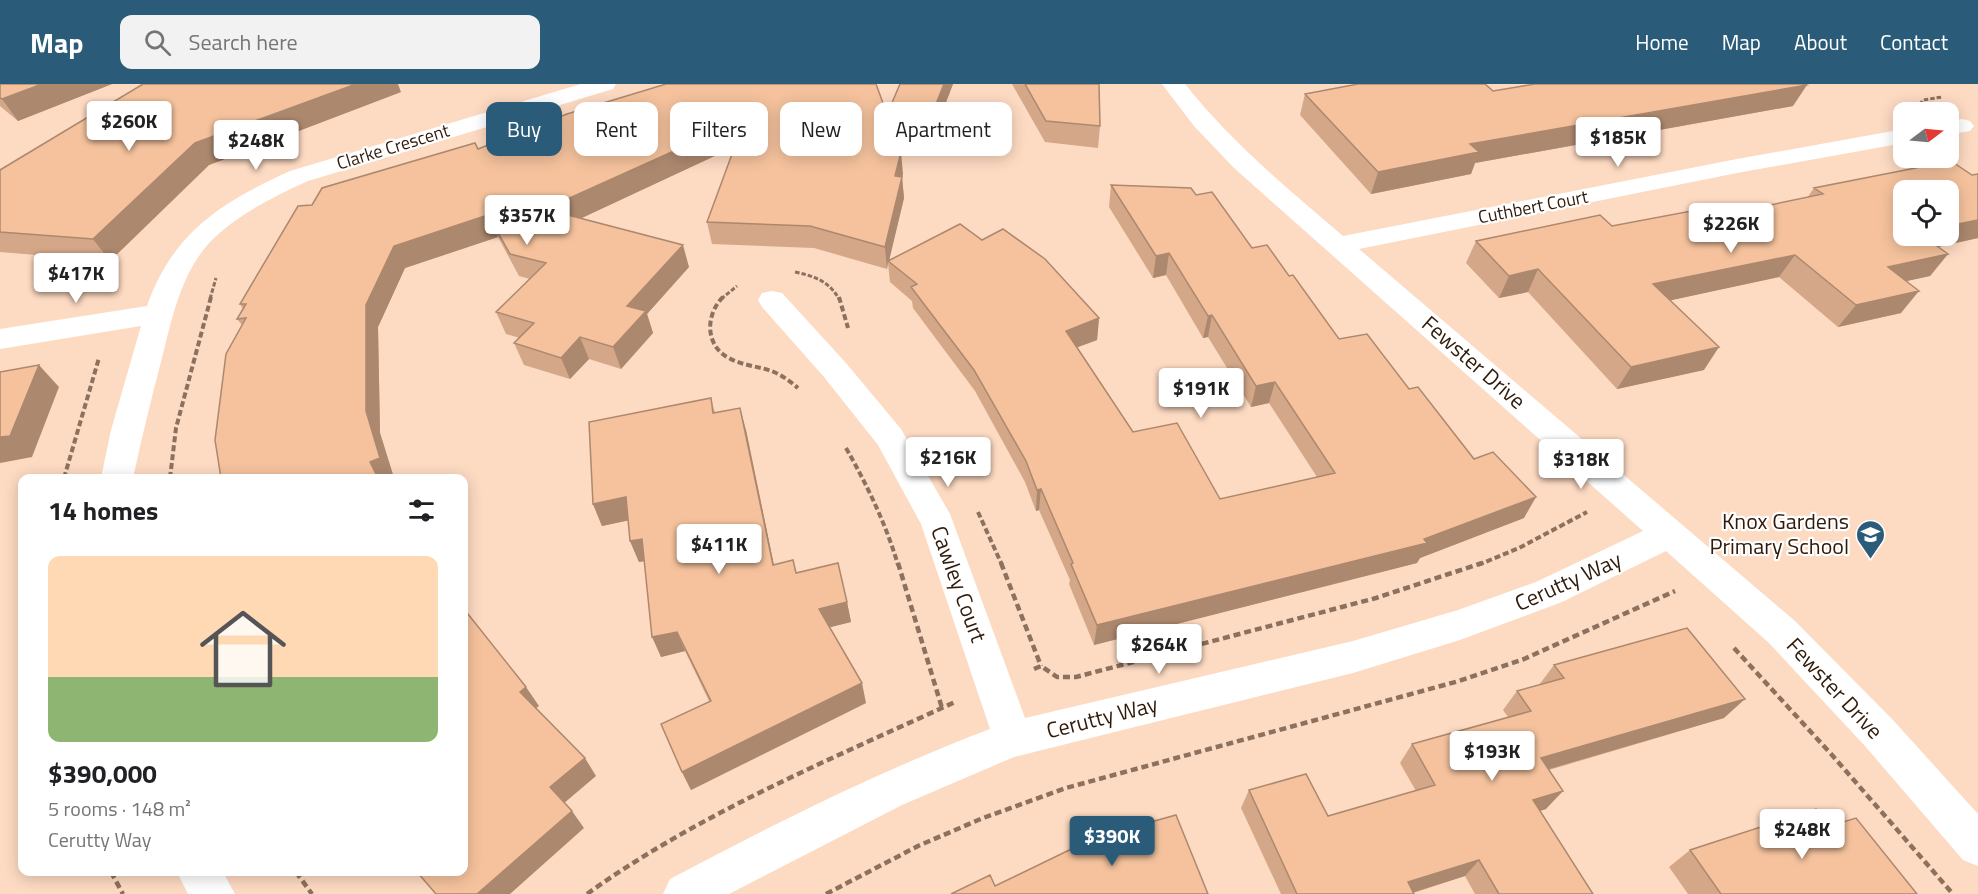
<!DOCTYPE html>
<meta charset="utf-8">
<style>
:root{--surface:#fff;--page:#f2f2f2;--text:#202124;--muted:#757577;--line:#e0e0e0;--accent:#2a5c79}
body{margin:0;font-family:"Titillium Web",sans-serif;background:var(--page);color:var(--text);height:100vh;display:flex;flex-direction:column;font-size:22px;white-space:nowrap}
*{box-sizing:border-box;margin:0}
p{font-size:20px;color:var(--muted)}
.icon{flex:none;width:33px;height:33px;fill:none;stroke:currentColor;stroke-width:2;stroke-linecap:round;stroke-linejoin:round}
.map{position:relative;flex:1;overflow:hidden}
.details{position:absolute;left:18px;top:390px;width:450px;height:402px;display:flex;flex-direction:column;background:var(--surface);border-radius:12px;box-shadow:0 3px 15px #0003}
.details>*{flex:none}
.banner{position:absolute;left:486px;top:18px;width:570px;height:54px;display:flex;gap:12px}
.needle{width:39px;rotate:74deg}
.controls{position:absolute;left:1893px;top:18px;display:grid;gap:12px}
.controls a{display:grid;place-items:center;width:66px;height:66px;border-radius:12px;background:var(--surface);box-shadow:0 3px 15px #0003;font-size:30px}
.price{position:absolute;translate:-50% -51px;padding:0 14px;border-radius:6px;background:#fff;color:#222;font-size:20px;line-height:39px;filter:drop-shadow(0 2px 3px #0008)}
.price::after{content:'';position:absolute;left:50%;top:36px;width:18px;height:14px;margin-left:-9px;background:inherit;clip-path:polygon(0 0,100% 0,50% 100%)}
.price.current{background:var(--accent);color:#fff}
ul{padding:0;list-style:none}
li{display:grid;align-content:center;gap:12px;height:318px;padding:0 30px}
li+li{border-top:2px solid var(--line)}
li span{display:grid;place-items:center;height:186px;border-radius:12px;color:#555}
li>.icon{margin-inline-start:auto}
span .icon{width:108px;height:108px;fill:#fffc;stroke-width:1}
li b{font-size:26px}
h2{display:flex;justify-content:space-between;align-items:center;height:72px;padding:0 30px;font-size:26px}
.pill{padding:0 21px;border-radius:12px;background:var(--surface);box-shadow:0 3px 15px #0003;font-size:21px;line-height:54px}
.pill.current{background:var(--accent);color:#fff}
header{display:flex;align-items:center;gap:36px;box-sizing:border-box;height:84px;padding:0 30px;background:var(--accent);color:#fff}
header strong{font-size:28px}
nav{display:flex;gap:33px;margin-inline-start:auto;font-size:21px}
.search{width:420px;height:54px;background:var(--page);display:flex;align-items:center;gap:15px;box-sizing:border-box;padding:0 21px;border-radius:12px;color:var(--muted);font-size:22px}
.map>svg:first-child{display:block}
</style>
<header>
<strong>Map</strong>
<div class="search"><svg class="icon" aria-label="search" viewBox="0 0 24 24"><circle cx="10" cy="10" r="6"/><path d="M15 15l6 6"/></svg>Search here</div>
<nav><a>Home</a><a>Map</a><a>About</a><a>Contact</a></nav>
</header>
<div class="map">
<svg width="1978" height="810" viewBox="0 0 1978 810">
<rect width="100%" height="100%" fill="#fddac2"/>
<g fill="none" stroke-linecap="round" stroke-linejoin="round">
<path stroke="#8c715e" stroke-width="3" stroke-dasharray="4.5 2" stroke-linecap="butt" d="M1916 26 1923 16 1942 13
M795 188C814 192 829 197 839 215
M210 215 216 194
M721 215 737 202"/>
<path stroke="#8c715e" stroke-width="4" stroke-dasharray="6 3" stroke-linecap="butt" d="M723 213C705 231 705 262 729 274 743 282 759 282 774 288 783 292 791 298 798 304
M839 213 848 244
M846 364C867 401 886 440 898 481
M64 394 99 274
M170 394 176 344 211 213
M978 428 1002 481
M1478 481 1519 464 1587 428"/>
<path stroke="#8c715e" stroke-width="4.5" stroke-dasharray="7 4" stroke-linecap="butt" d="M898 479 942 624
M1001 479 1041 582
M1734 564 1832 671 1953 810
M1034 585 1041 582 1057 593H1076L1376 514 1482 479
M111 788 123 810
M296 788 312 810
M587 810C700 729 829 676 955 618
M826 810 918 762 983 734 1066 704 1459 597 1524 575 1675 507"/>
<path fill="#fff" fill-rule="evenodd" d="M581 0H616L613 5 308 97C273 113 238 130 211 157 182 188 173 230 163 270 152 311 142 353 133 394H101L111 346 141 242 0 265V245L147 222C173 148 222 118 290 87Z
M1162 0H1185C1231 58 1287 104 1343 152L1737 75 1904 45V59L1737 89 1359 165 1795 537 1893 636 1978 730V782L1963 776 1865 662 1769 559 1666 467 1562 518 1460 556 1353 589 1014 673 902 721 729 810H663L670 795C774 740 879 687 990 645L921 440 878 361 824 293 762 223 758 216 762 209 772 207 782 209 846 279 901 345 950 430 1025 634 1353 557 1458 526 1536 498 1643 447 1234 84 1194 42Z
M1962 35 1970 37 1974 42 1970 47 1948 51V37Z
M177 788H223L235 810H188Z"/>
</g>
<path fill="#d3a787" d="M0 0H112L18 37 0 22Z
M900 0H953L935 47 893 42 891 21Z
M1012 0H1099L1100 42 1098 64 1045 58Z
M1493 7 1793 22 1475 79 1471 90 1371 110 1300 31 1305 10Z
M401 8 209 81 110 177 0 168V86Z
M567 30 903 90 902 93 904 114 889 176 982 156 1099 234 1097 256 1077 263 1133 348 1220 415 1317 393 1269 319 1251 323 1208 253 1203 254 1166 191 1153 194 1109 123 1111 101 1196 111 1252 164 1289 192 1339 255 1409 305 1474 375 1524 434 1420 474 1417 479 1094 561 1069 500 1070 496 1039 426 1036 427 1025 398 975 307 913 224 912 217 890 198 888 179 887 185 814 164 712 160 707 138 734 63 581 134 689 183 647 230 653 249 621 285 589 275 570 295 524 281 514 259 520 254 506 250 496 228 530 195 519 192 498 153 405 184 378 243 380 349 394 394H221L242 241 237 235 243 225 240 220 312 121 478 65Z
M1814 104 1978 154 1938 163 1948 170 1930 192 1906 197 1901 229 1838 243 1779 193 1670 216 1704 286 1617 305 1528 208 1499 214 1466 179 1476 157 1712 133 1807 114Z
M711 314 715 329 746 346 774 481 796 489 847 518 851 538 830 543 866 619 691 706 682 688 709 617 685 567 661 573 644 477 639 478 630 457 629 436 602 442 593 420Z
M1554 581 1724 634 1549 686 1546 725 1540 727 1593 810H1475L1465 792 1413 809 1414 810H1281L1241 724 1249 706 1328 732 1416 707 1400 679 1412 660 1508 633 1503 626 1517 607 1539 601Z
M1830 742 1917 810H1688L1669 783 1690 766Z"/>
<path fill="#ac886e" d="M42 0H112L18 37 2 15Z
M356 0H398L401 8 209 81 110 177 93 155 195 59Z
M944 0H953L935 47 934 25Z
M1807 1 1793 22 1475 79 1471 90 1371 110 1378 88 1470 60Z
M745 35 749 56 554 147 545 125Z
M901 68 903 90 899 105 902 93 904 114 889 177H888L887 185 885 163 895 92Z
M488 131 498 153 405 184 378 243 380 349 394 394H378L370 378 366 327V221L394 162Z
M1978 136V154L1902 171 1917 152H1948V142Z
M683 161 689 183 647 230 653 249 621 285 613 263 627 222Z
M1169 169 1166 191 1153 194 1156 172Z
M1948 170 1930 192 1870 205 1888 183Z
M1795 171 1779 193 1640 223 1653 200Z
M1538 185 1528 208 1499 214 1509 192Z
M1919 207 1901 229 1838 243 1856 221Z
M1212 231 1208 253 1203 254 1208 232Z
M1099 234 1097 256 1065 268 1066 247Z
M580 253 589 275 570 295 561 274Z
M1719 263 1704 286 1617 305 1631 283Z
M39 281 59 303 32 373 0 379V353Z
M1275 298 1269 319 1251 323 1256 302Z
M740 324 746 346 778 501 773 481Z
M1041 405 1039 426 1036 427 1037 406Z
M626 413 635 435 602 442 593 420Z
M1536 413 1524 434 1420 474 1417 479 1094 561 1097 541 1424 455Z
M642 455 651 476 639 478 630 457Z
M847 518 851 538 823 545 819 525Z
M677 548 685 567 661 573 652 553Z
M862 599 866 619 691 706 682 688Z
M526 603 539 622 532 627 520 608Z
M1745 615 1724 634 1525 692 1541 674Z
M585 674 596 692 563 720 550 703Z
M1563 707 1546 725 1517 734 1533 716Z
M572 727 584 744 510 810H477Z
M1479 776 1465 792 1408 810V798Z"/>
<path fill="#f5c29d" stroke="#ac886e" stroke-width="1.5" d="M0 0H42L2 15 0 14Z
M143 0H356L195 59 93 155 0 148V86Z
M666 0H876L901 68 895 92 902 93 885 163 810 142 707 138 745 35 545 125 683 161 627 222 646 227 613 263 580 253 561 274 514 259 534 239 496 228 546 179 510 170 488 131 394 162 366 221V327L380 374 370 378 378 394H221L215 356 226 270 246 234 237 235 246 220H240L298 122 312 121 322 104 475 59 478 65 567 30Z
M900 0H944L934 25 891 21Z
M1025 0H1099L1100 42 1046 37Z
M1358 0H1485L1493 7 1535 0H1805L1807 1 1470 60 1479 68 1378 88 1305 10Z
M1951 77 1972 91 1978 90V136L1948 142V106H1904V152H1923L1948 170 1888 183 1919 207 1856 221 1795 171 1653 200 1719 263 1631 283 1538 185 1509 192 1476 157 1600 131 1612 142 1702 125 1712 133 1823 110 1814 104Z
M1111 101 1191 104 1196 111 1212 108 1252 164 1267 161 1289 192 1293 191 1339 255 1367 250 1409 305 1418 303 1474 375 1493 368 1536 413 1424 455 1427 459 1097 541 1071 480 1073 479 1041 405 1037 406 1026 377 974 286 911 203 917 200 888 177 960 140 982 156 1003 145 1045 175 1099 234 1066 247 1133 348 1177 339 1220 415 1335 389 1275 298 1256 302 1212 231 1208 232 1169 169 1156 172Z
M39 281 10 352 0 353V288Z
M711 314 713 329 740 324 773 481 793 476 796 489 838 479 847 518 819 525 862 599 682 688 661 640 711 617 677 548 652 553 642 455 630 457 626 413 593 420 589 338Z
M464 525 526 603 520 608 585 674 550 703 572 727 477 810H436L417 788H464Z
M1687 544 1745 615 1541 674 1563 707 1533 716 1593 810H1499L1479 776 1408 798 1414 810H1297L1249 706 1306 690 1328 732 1435 701 1412 660 1531 627 1517 607 1564 594 1554 581Z
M1816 725 1830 742 1856 734 1917 810H1721L1690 766Z
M1176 731 1208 810H951L990 791 995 802 1094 754Z"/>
<defs>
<symbol id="school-pin" viewBox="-11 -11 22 30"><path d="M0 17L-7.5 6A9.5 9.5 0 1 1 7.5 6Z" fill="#2a5c79" stroke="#fff"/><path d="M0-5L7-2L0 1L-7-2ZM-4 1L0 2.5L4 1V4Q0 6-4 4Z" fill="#fff"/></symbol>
</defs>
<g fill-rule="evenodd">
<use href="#school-pin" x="1854" y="434" width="33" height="45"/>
</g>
<g text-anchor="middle" stroke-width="4.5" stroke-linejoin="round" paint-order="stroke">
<g font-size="18" fill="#301b0b" stroke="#fff">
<text transform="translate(393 63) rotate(-17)" y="6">Clarke Crescent</text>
<text transform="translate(1533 123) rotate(-11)" y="6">Cuthbert Court</text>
</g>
<g font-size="22" fill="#301b0b" stroke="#fff">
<text transform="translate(1474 278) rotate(41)" y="8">Fewster Drive</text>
<text transform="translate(1568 497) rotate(-24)" y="8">Cerutty Way</text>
<text transform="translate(959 500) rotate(70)" y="8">Cawley Court</text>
<text transform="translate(1835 604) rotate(47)" y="8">Fewster Drive</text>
<text transform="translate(1102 633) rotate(-14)" y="8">Cerutty Way</text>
</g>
<g font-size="22" fill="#301b0b" stroke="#fff" text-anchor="end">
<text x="1849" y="445">Knox Gardens<tspan x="1849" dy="25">Primary School</tspan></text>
</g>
</g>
</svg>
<div class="controls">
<a><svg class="needle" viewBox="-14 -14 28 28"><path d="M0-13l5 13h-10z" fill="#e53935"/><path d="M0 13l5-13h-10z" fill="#757577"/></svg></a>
<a><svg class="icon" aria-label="locate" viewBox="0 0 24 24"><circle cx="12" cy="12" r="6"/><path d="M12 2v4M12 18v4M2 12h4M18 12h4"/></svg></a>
</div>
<b class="price" style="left:129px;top:68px">$260K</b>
<b class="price" style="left:1618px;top:84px">$185K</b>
<b class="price" style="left:256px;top:87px">$248K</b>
<b class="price" style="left:527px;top:162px">$357K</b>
<b class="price" style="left:1731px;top:170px">$226K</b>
<b class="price" style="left:76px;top:220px">$417K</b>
<b class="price" style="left:1201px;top:335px">$191K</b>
<b class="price" style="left:948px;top:404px">$216K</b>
<b class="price" style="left:1581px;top:406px">$318K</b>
<b class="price" style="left:719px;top:491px">$411K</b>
<b class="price" style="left:1159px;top:591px">$264K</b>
<b class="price" style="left:1492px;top:698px">$193K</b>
<b class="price" style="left:1802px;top:776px">$248K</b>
<b class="price current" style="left:1112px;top:783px">$390K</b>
<div class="banner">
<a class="pill current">Buy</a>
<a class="pill">Rent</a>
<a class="pill">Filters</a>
<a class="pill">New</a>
<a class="pill">Apartment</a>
</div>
<section class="details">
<h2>14 homes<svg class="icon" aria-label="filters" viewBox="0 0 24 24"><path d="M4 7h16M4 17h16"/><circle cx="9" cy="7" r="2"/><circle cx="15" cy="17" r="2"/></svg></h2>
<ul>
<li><span style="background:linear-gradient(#ffd9b3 65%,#8fb573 0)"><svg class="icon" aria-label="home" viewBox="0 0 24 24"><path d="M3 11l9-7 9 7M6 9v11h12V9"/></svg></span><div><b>$390,000</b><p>5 rooms · 148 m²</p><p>Cerutty Way</p></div></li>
</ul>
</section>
</div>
